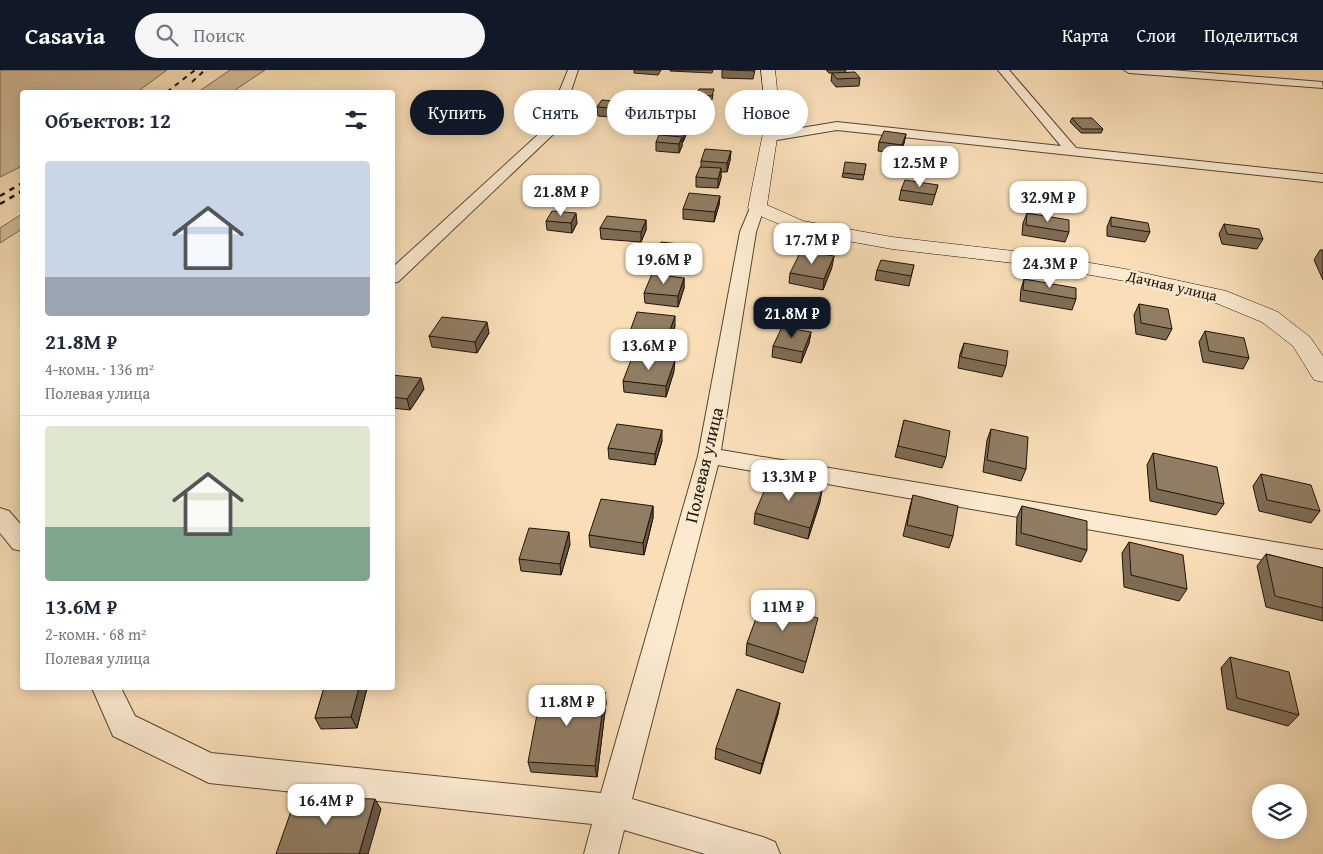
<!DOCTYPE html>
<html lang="ru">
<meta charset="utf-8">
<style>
:root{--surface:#fff;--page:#f6f6f7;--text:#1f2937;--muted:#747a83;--line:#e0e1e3;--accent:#111827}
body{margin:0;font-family:"Gentium Book Plus",serif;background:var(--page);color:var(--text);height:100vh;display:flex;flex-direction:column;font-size:19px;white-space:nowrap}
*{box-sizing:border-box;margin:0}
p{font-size:16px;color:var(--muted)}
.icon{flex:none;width:28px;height:28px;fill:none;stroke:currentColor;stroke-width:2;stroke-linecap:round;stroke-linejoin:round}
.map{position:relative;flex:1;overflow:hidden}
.drawer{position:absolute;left:20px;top:20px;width:375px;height:600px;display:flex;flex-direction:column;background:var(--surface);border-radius:5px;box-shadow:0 2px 12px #0003}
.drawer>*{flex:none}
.hud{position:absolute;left:410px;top:20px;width:475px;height:45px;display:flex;gap:10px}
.buttons{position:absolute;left:1252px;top:714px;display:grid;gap:10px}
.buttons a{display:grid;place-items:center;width:55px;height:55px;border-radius:50%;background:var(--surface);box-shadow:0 2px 12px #0003;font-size:25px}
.price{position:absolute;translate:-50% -42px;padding:0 11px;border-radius:10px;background:#fff;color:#222;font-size:16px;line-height:32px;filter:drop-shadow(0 1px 2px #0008)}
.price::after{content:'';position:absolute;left:50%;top:30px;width:15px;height:11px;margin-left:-8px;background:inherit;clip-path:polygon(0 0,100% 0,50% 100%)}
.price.current{background:var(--accent);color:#fff}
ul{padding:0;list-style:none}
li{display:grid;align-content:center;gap:10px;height:265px;padding:0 25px}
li+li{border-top:1px solid var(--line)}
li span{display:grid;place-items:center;height:155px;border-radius:5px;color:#555}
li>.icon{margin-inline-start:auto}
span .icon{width:90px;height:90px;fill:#fffc;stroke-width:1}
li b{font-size:21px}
h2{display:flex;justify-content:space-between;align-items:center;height:60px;padding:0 25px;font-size:21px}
.chip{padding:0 18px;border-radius:22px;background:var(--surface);box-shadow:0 2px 12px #0003;font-size:18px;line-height:45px}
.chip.current{background:var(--accent);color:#fff}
header{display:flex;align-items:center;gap:30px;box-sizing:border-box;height:70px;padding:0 25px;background:var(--accent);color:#fff}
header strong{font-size:24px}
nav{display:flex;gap:28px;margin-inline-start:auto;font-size:18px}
.search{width:350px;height:45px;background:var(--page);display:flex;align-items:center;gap:12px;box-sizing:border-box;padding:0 18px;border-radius:28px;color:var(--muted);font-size:19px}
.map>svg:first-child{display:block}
</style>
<header>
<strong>Casavia</strong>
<div class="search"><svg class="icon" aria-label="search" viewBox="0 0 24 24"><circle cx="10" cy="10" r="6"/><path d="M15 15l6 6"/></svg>Поиск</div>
<nav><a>Карта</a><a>Слои</a><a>Поделиться</a></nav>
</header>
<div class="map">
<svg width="1323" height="784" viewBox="0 0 1323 784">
<rect width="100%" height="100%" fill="#f9deb7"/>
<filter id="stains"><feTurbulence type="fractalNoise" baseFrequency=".004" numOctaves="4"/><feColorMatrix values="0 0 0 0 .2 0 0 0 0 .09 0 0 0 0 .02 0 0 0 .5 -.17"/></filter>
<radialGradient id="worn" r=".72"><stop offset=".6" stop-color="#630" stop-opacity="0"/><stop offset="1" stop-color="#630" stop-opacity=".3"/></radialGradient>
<path fill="#d4bc99" stroke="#7a6850" d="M0 0H167L137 22H22V96L0 107Z
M230 0H265L232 22H198Z
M22 144V159L0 173V158Z"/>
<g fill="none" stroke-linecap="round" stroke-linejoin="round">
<defs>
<path id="street" d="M568 0H578L569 27 563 55 398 212 392 213V198L553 51 557 27Z
M998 0H1009L1076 78 1323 104V112L837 60 771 71 765 67 771 63 837 52 1061 76Z
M1124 0H1171L1322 12 1323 18 1129 3Z
M757 134 762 135 764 138 756 162 721 380 1323 480V500L718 395 632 729 763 767 775 772 780 784H705L624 760 618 784H584L592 754 209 713 113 666 92 618H121L135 646 211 683 601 723 698 386 740 162 750 138 752 135Z
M0 438 9 441 22 456V481L13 479 0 463Z"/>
<path id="secondary" d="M761 0H775L780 48 767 135 803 151 892 167 1039 184 1125 199 1226 221 1278 242 1310 267 1323 286V312L1314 310 1293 276 1262 252 1211 231 1125 211 1039 196 892 179 798 162 751 142 748 138 766 48Z"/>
</defs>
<use href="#street" stroke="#564634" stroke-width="2"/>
<use href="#secondary" stroke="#201408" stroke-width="1"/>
<use href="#street" fill="#fbead0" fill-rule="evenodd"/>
<use href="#secondary" fill="#fbead0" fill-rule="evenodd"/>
<path stroke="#201408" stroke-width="2" stroke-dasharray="5 5" stroke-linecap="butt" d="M192 12 205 0
M167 22 195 0"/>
<path stroke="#201408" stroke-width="2.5" stroke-dasharray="5.5 5.5" stroke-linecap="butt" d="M0 126 22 113
M0 134 22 121"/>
</g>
<path fill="#7d6c55" stroke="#201408" d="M634 0H661L658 5 634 3Z
M670 0H713L712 3 670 1Z
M722 0H755L753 9 722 8Z
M826 0H846L845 2 860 8 859 16 836 17 831 11 832 3H829Z
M713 24 712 30 697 29V25Z
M602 30 626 40 621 48 598 46 597 37Z
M649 41 678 43 674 50 689 51 688 60 683 72H682V76L679 83 656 81V72L663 65V61L668 51 649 50Z
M762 42V46L758 55 741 53V49Z
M1072 48 1103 59 1101 63H1081L1070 52Z
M906 64 904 73 900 84 878 81 879 72Z
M731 81 730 90 727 102H721V108L718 118 696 117V107L701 97V91Z
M866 94 863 110 842 107 843 103Z
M938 115 932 135 899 130 901 120Z
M720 126 719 135 714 152 683 149V139Z
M1027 143 1069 162 1065 172 1022 165 1023 153Z
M1111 147 1150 162 1145 172 1107 166V157Z
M646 150V160L641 172 601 169 600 158Z
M546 151 577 153 572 163 547 160Z
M1224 154 1263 169 1257 179 1222 174 1219 164Z
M688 175V185L682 203 654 200V190Z
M1320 180H1323V210L1314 190Z
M914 195 909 216 875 210 877 200Z
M832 197 823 220 789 213 790 203Z
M684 208V218L678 237 645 233 644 223Z
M1024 209 1076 229 1072 240 1020 231 1021 219Z
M1139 234 1172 259 1166 270 1136 264 1134 245Z
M675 256 667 279 629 274V264Z
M1205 261 1249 288 1243 299 1203 292 1199 272Z
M811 262 809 273 801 293 772 287 773 276Z
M489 263 477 283 432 277 429 266Z
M964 273 1006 296 1002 307 958 298 960 284Z
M674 301 666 327 624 322 623 311Z
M392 305 424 319 410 340 392 338Z
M904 350 946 387 942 398 895 387Z
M991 359 1026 399 1021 411 983 402 987 370Z
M662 371 655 395 609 389 608 378Z
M1153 383 1224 434 1216 445 1150 431 1147 395Z
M1261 404 1320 441 1311 453 1259 441 1253 416Z
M913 425 953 466 949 478 903 466 910 436Z
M820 432 808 469 754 454 755 443Z
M653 436V448L644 485 590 477 589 465Z
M1022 436 1087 480 1081 492 1016 475 1017 447Z
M1129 472 1187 519 1179 531 1124 517 1122 483Z
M570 474 561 505 521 501 519 489Z
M1266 484 1323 498V551L1266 537 1257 496Z
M815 559 803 603 746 585 747 573Z
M1230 587 1299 645 1288 656 1227 639 1221 598Z
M324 618H367L357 658 321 659 315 648Z
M605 622 606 633 597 707 531 702 528 692Z
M780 633 778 644 760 704 715 689 716 678Z"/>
<path fill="#665845" stroke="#201408" d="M626 32V40L621 48V39Z
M678 34V43L674 52V43Z
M762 42V46L758 55 759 50Z
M689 51 688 60 683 72 684 63Z
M906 64 904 73 900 84 902 75Z
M682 67V76L679 83V74Z
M731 81 730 90 727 102V93Z
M721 98V108L718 118V109Z
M720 126 719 135 714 152 715 142Z
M576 143 577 153 572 163 571 153Z
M646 150V160L641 172V162Z
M688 175V185L682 203V192Z
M834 186 832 197 823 220 824 209Z
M684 208V218L678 237V226Z
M675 246V256L667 279V268Z
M487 252 489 263 477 283 475 272Z
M811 262 809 273 801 293 803 282Z
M675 290 674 301 666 327V316Z
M421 308 424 319 410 340 407 329Z
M662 360V371L655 395V384Z
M822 420 820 432 808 469 810 458Z
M653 436V448L644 485 643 473Z
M569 462 570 474 561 505 560 494Z
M359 618H367L357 658 351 647Z
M605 622 606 633 597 707 595 696Z
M780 633 778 644 760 704 762 694Z
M375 729 381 739 368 784H359Z"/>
<path fill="#917d63" stroke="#201408" d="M730 0H754V1Z
M855 2 860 8 837 9 832 3Z
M699 19H714L712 26 697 25Z
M602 30 626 32 621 39 597 37Z
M653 33 678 34 674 43 649 41Z
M745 40 762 42 759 50 741 49Z
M1072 48H1092L1103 59H1082Z
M669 50 689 51 684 63 663 61Z
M884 61 906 64 902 75 879 72Z
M659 65 682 67 679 74 656 72Z
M705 79 731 81 727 93 701 91Z
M845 92 866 94 864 105 843 103Z
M700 97 721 98 718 109 696 107Z
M905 110 938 115 935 125 901 120Z
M689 123 720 126 715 142 683 139Z
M552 141 576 143 571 153 546 151Z
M1027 143 1069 150V162L1026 155Z
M607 146 646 150 641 162 600 158Z
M1111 147 1148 153 1150 162 1111 156Z
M1224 154 1259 159 1263 169 1227 164Z
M661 172 688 175 682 192 654 190Z
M801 181 834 186 824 209 790 203Z
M881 190 914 195 911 206 877 200Z
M652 204 684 208 678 226 644 223Z
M1024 209 1076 218V229L1023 220Z
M1139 234 1168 239 1172 259 1141 253Z
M637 242 675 246 667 268 629 264Z
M442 247 487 252 475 272 429 266Z
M782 257 811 262 803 282 773 276Z
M1205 261 1244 268 1249 288 1209 281Z
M964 273 1008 281 1006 296 961 287Z
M633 285 675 290 666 316 623 311Z
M392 305 421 308 407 329 392 327Z
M904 350 950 361 946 387 898 376Z
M617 354 662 360 655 384 608 378Z
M991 359 1028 367 1026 399 987 390Z
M1153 383 1217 397 1224 434 1157 419Z
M1261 404 1311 415 1320 441 1267 430Z
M770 407 822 420 810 458 755 443Z
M913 425 958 436 953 466 907 455Z
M601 429 653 436 643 473 589 465Z
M1022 436 1087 451V480L1021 463Z
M529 458 569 462 560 494 519 489Z
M1129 472 1183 485 1187 519 1131 505Z
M1266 484 1323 498V538L1275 526Z
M762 532 818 548 806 592 747 573Z
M1230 587 1289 602 1299 645 1237 628Z
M324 618H359L351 647 315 648Z
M542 618 605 622 595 696 528 692Z
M737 619 780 633 762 694 716 678Z
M296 727 375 729 359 784H276Z"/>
<g text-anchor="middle" stroke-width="5" stroke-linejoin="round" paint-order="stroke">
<g font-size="15" fill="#201408" stroke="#fbead0">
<text transform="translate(1172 216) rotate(13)" y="5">Дачная улица</text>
</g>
<g font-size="18" fill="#201408" stroke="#fbead0">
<text transform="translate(704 395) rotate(-77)" y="6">Полевая улица</text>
</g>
</g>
<rect width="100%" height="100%" filter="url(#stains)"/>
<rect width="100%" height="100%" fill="url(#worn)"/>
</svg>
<div class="buttons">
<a><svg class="icon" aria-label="layers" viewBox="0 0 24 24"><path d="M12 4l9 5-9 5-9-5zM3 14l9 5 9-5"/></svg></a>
</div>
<b class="price" style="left:920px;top:118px">12.5M ₽</b>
<b class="price" style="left:561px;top:147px">21.8M ₽</b>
<b class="price" style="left:1048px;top:153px">32.9M ₽</b>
<b class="price" style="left:812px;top:195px">17.7M ₽</b>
<b class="price" style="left:664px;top:215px">19.6M ₽</b>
<b class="price" style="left:1050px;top:219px">24.3M ₽</b>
<b class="price current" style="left:792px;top:269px">21.8M ₽</b>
<b class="price" style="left:649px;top:301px">13.6M ₽</b>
<b class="price" style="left:789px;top:432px">13.3M ₽</b>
<b class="price" style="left:783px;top:562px">11M ₽</b>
<b class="price" style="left:567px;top:657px">11.8M ₽</b>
<b class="price" style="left:326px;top:756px">16.4M ₽</b>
<div class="hud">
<a class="chip current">Купить</a>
<a class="chip">Снять</a>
<a class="chip">Фильтры</a>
<a class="chip">Новое</a>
</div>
<section class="drawer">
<h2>Объектов: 12<svg class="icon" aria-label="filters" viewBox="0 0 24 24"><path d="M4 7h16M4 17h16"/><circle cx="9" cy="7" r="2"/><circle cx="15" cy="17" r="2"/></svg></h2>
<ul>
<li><span style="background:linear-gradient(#c9d6e8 75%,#9aa5b1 0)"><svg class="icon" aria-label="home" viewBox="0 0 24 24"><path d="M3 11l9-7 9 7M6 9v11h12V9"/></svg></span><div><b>21.8M ₽</b><p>4-комн. · 136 m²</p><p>Полевая улица</p></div></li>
<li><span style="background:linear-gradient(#dfe7d0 65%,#7fa58c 0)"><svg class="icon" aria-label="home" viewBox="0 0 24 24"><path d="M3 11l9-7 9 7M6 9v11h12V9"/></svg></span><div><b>13.6M ₽</b><p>2-комн. · 68 m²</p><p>Полевая улица</p></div></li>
</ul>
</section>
</div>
